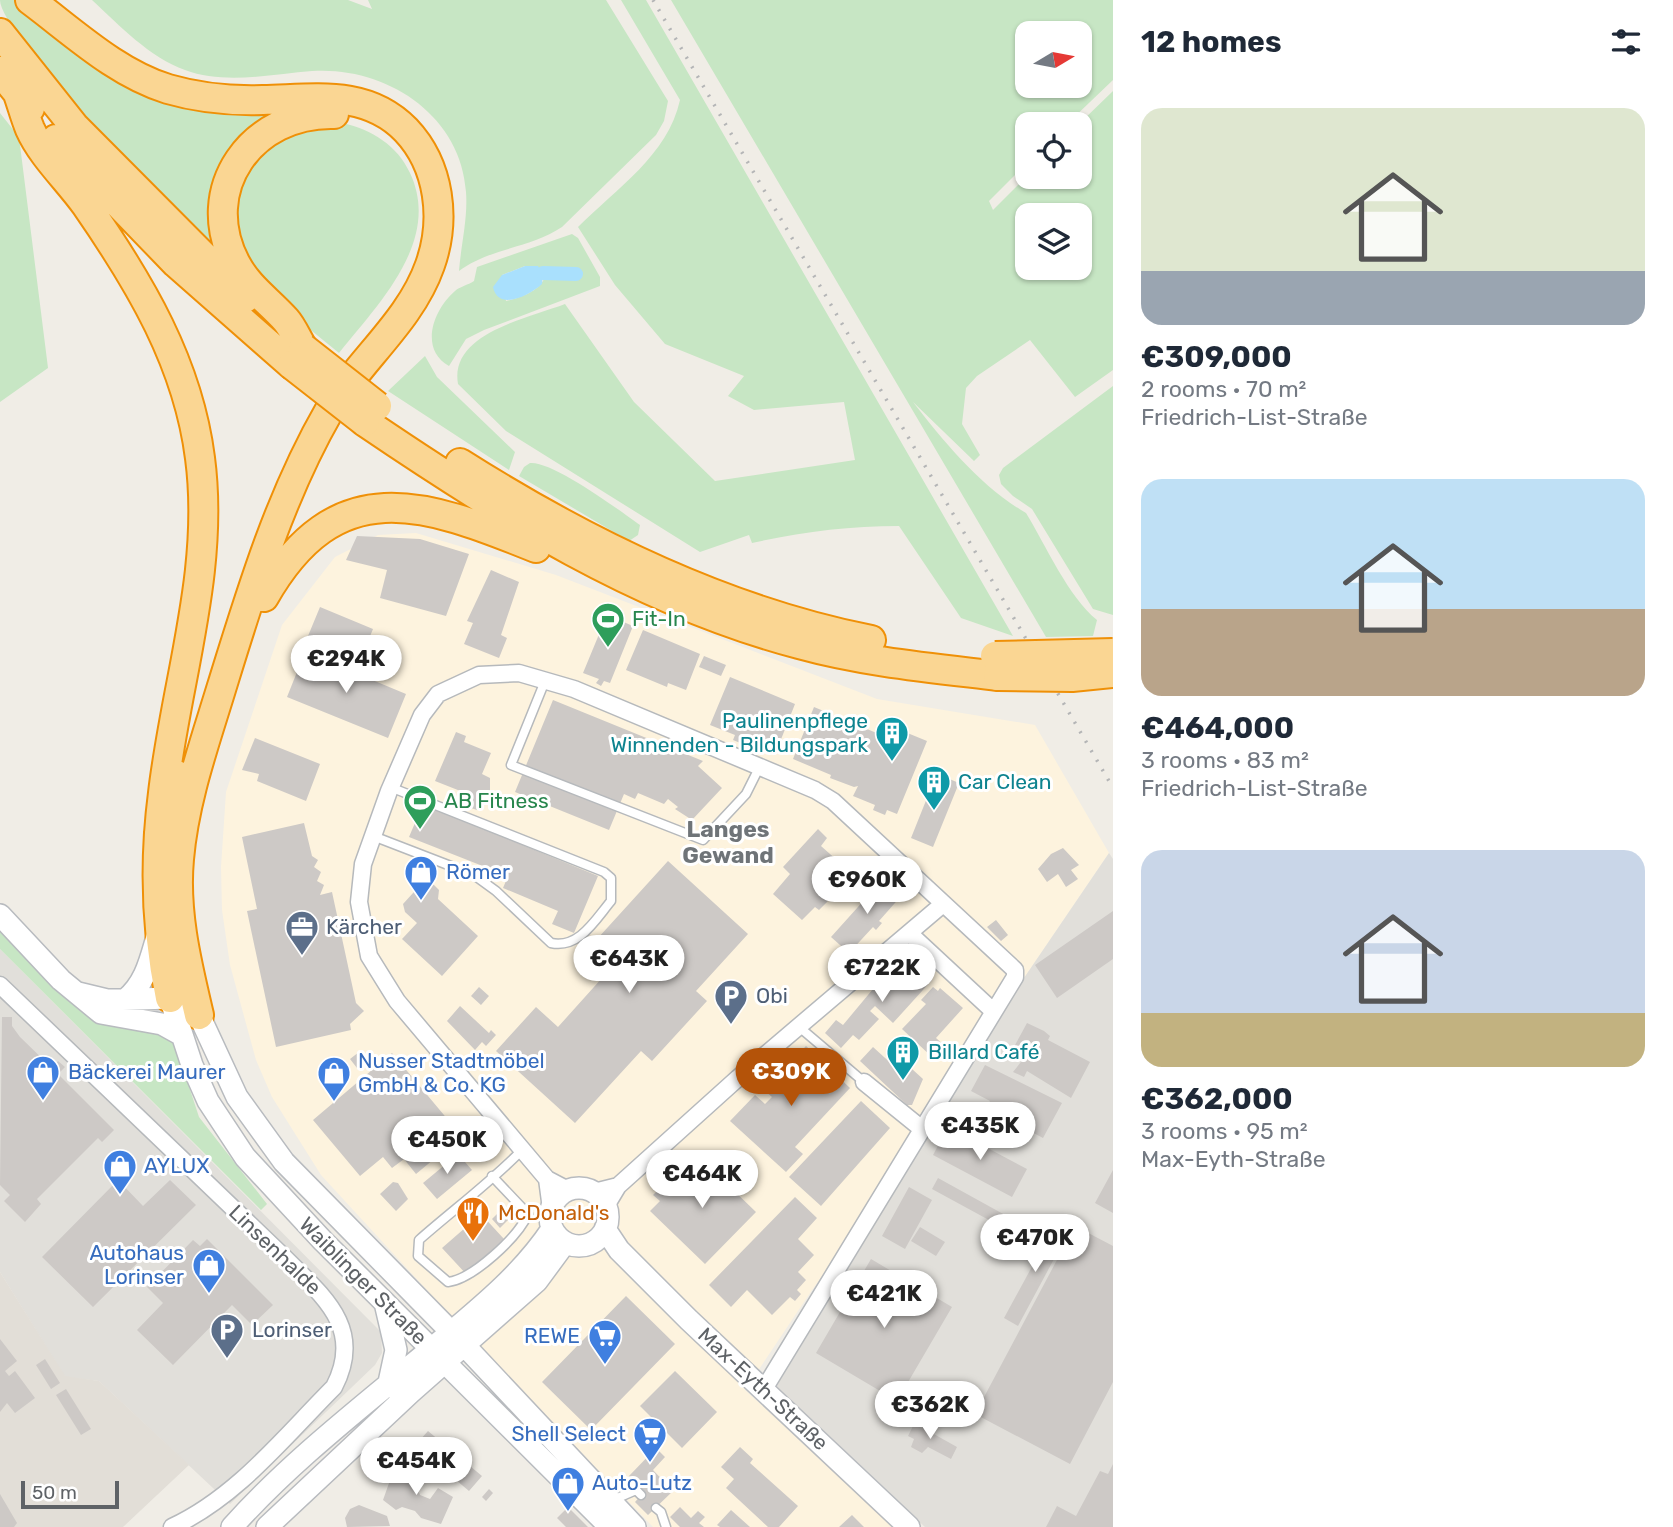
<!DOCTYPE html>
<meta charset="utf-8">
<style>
:root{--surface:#fff;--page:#f2f2f3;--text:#1f2937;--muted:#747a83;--accent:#b45309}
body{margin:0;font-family:Rubik,sans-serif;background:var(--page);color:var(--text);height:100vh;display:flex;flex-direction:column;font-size:26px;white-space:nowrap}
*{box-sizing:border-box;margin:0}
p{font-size:23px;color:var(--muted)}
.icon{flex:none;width:38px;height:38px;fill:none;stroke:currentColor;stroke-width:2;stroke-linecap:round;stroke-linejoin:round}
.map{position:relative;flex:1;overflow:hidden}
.panel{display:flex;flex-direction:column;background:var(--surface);width:560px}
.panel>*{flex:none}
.needle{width:46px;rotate:80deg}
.controls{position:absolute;left:1015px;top:21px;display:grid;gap:14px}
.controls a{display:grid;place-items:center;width:77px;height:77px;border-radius:14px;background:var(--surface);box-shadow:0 2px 5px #0004;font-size:35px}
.scale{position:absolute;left:21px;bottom:18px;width:98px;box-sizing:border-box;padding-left:7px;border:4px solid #5e6266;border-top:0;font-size:19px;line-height:24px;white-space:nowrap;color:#5e6266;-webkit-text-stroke:5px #fff;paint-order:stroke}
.price{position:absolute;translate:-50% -60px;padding:0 16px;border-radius:24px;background:#fff;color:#222;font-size:23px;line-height:46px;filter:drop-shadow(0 2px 4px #0008)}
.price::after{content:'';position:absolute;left:50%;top:42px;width:21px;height:16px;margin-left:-10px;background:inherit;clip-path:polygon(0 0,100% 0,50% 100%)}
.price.current{background:var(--accent);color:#fff}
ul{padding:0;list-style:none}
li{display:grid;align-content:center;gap:14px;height:371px;padding:0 28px}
li span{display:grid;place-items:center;height:217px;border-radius:21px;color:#555}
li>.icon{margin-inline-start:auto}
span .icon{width:126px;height:126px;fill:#fffc;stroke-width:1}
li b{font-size:30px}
h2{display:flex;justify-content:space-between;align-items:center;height:84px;padding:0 28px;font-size:30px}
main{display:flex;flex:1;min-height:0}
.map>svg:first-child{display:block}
</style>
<main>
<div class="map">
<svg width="1113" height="1527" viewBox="0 0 1113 1527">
<rect width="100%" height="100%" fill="#f0ede6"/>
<path fill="#fdf3de" d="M416 533 556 575 877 699 1035 725 1109 853 1024 978 941 1115 812 1290 745 1390 895 1527H653L459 1325 321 1175 272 1097 256 1060 230 965 222 910 221 867 226 792 282 625 335 557 378 535Z"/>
<path fill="#e1dfda" d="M1109 853 1113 859V1527H925L775 1389 1024 978Z
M0 949 381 1332 382 1353 375 1365 230 1504 99 1381 65 1377 0 1272Z"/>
<path fill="#e2ded7" d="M0 1272 65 1376 99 1381 189 1465 123 1527H0Z"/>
<path fill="#c7e6c4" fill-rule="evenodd" d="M0 0H19L114 71 282 108 243 145 230 265C193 228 0 37 0 0Z
M92 0H348L372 9 368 0H606L668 101 664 121 656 135 562 227C531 248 490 248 459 271 461 245 468 218 466 192 461 114 385 66 312 71 272 74 225 85 185 70 150 58 119 25 92 0Z
M621 0H646L1013 636 961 618 899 526C848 526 801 532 752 543L749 535 700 552 506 431 458 384C449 333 529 318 565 304L634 402 715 481 855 460 844 402 754 410 728 396 744 376 665 344 615 285 578 227C616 189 668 155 680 100Z
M671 0H1113V80L1067 124H1027V163L989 201 993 210 1027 176 1080 177 1079 124 1113 91V370L1075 397 1030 340 977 376 966 388 962 424 980 455 974 461 913 402C944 442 981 487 1026 513 1045 544 1069 598 1097 620L1093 636 1046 637ZM1027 33H1080V86H1027ZM1027 215H1080V268H1027Z
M0 113 19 137 48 368 0 402Z
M343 123C372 130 397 145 410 173 442 241 378 304 339 353L275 301 234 235 237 183 270 139Z
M572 234 578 238 600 277V286L484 330 466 339 449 366C419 349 433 310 455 291 459 287 468 285 474 281L477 267ZM525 266 544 279C538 292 519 298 506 301L502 275Z
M425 356 437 377 515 452 509 470 388 391Z
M1113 386V615L1093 609 1032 509 1013 496 1001 484 999 475 1003 468Z
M530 463C553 461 619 510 640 525L638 535 629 541 519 476 524 467Z
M0 924 62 989 167 1034 175 1044 199 1117 267 1204 261 1210 0 949Z"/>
<path fill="#a9e0fd" d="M525 266H538L543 275 542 284C530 295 498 312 493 287L502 275Z"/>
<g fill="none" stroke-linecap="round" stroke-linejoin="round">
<path stroke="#a9e0fd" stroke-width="14" d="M543 273 576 274"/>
</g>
<path fill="#cdc9c6" d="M357 536 420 539 469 554 446 616 380 598 387 570 346 560Z
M491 570 519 582 501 635 507 638 499 658 464 644 473 623 467 621Z
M320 607 373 629 361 658 308 636Z
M607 615 633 626 610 683 604 681 601 686 596 683 599 679 583 673Z
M643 630 700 654 686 690 668 683 667 687 626 670Z
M305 652 406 694 388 738 287 697Z
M704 656 726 665 721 676 699 667Z
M730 677 795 704 776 752 752 742 750 747 733 740 735 735 710 725Z
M553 700 703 761 698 766 722 788 692 820 675 809 678 807 668 799 664 804 638 793 635 799 624 794 609 830 515 792Z
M814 707 879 734 883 723 927 741 897 814 887 810 885 815 873 810 875 805 853 796 858 786 854 787 830 778 831 775 793 759Z
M456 732 466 736 464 742 491 753 482 774 490 778V790L477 810 468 807 473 796 435 781Z
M255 738 320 764 306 801 257 781 259 774 242 770Z
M947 778 959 783 933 847 911 838 933 783 944 787Z
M423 804 598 876 574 933 552 924 558 911 503 888 508 876 409 837Z
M304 823 312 856 318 860 314 867 321 872 317 881 324 885 320 895 332 892 356 1003 364 1011 350 1024 351 1030 276 1047 247 911 257 909 242 837Z
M818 829 827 838 821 846 848 870 824 897 828 901 819 910 815 907 802 920 773 894 790 874 783 867Z
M1063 848 1079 865 1071 870 1078 879 1066 887 1058 874 1047 882 1038 869 1051 854Z
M668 861 748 934 696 991 707 1001 652 1061 641 1051 575 1123 496 1051 536 1007 558 1027 620 958 598 938Z
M884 878 902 895 879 921 882 923 876 930 873 927 849 953 831 937Z
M423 882H431L439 890 438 899 478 936 442 976 402 939 417 923 405 912 403 904Z
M1113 911V959L1057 998 1035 965Z
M996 920 1008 935 1001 941 987 927Z
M910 960 932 980 893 1023 875 1006 870 1011 879 1019 859 1040 853 1035 841 1048 825 1033 836 1020 843 1025 883 977 889 983Z
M479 987 489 996 481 1005 471 996Z
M933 987 938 991 940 988 963 1008 936 1038 944 1045 932 1057 902 1029 926 1004 921 1000Z
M460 1006 489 1033 491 1030 496 1035 486 1046 482 1042 475 1050 447 1021Z
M2 1017H12V1026L20 1037 52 1068 58 1061 65 1067 58 1074 114 1130 102 1142 98 1138 37 1199 41 1204 25 1222 4 1201 10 1195 0 1185Z
M1027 1023 1044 1031 1050 1036 1048 1040 1090 1062 1071 1098 1027 1071 1024 1077 1013 1072 1024 1058 1021 1056 1023 1052 1014 1047Z
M806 1046 850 1088 795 1147 803 1154 786 1172 730 1121 755 1095 765 1104 772 1097 764 1090Z
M873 1047 895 1067 901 1059 923 1079 912 1105H907L860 1061Z
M359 1052 366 1061 357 1068 350 1059Z
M392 1053 449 1121 438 1130 451 1145 416 1174 404 1159 392 1168 383 1157 360 1176 313 1120Z
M985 1065 1062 1103 1043 1138 986 1108 990 1101 971 1091Z
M861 1101 890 1128 821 1206 789 1177Z
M948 1127 1027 1169 1012 1197 933 1155Z
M458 1154 472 1170 437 1199 423 1183Z
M698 1156 756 1212 705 1264 650 1211 660 1201 653 1195 670 1178 678 1185 687 1175 683 1171Z
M1113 1170V1213L1095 1203Z
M938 1178 1005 1215 1000 1226 932 1189Z
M118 1180 143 1206 170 1180 196 1205 93 1307 42 1257Z
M393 1182 398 1183 408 1199 396 1211 380 1194Z
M909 1187 932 1200 905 1249 882 1236Z
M795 1197 817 1218 798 1239 814 1255 798 1272 806 1280 797 1290 801 1294 795 1301 790 1297 772 1315 747 1290 731 1307 709 1285Z
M500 1211 508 1220 500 1228 492 1219Z
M481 1214 504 1239 467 1275 442 1248Z
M1054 1215 1064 1220 1046 1255 1054 1259 1018 1326 1004 1318 1040 1252 1035 1249Z
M1075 1226 1113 1246V1382L1070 1464 975 1414Z
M920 1227 945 1242 936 1256 911 1241Z
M207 1239 273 1305 252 1325 232 1305 173 1365 137 1330 163 1303 147 1287 193 1240 200 1246Z
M871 1259 952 1307 897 1401 816 1353Z
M626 1296 675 1344 591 1430 542 1382Z
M0 1339 17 1361 5 1371 9 1376 15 1371 35 1398 15 1413 7 1403 0 1412Z
M45 1359 60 1383 51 1389 36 1365Z
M675 1371 717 1412 682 1448 640 1406Z
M66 1389 91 1429 81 1435 56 1395Z
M926 1421 936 1426 932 1433 957 1447 951 1459 928 1447 922 1453 911 1447 914 1439 908 1436 914 1424 922 1428Z
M428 1431 482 1476 469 1491 456 1480 459 1476 456 1473 419 1441Z
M740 1447 753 1459 750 1463 798 1506 779 1527H768L726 1488 734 1479 721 1467Z
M656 1448 665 1457 653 1470 673 1491 648 1515 635 1502 644 1492 629 1476Z
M1113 1464V1527H1046L1057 1506 1076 1516 1100 1471 1108 1474Z
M404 1466 416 1473 411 1485 417 1487 420 1495 430 1499 438 1488 453 1497 441 1524 421 1518 415 1511 402 1507 396 1510 383 1500 394 1469Z
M489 1489 493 1493 486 1501 482 1497Z
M0 1494 17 1523 14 1527H0Z
M359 1505 387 1516 390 1526 347 1527 345 1518 350 1509Z
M568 1507 588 1527H566L557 1518Z
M680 1507 691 1518 698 1511 705 1517 699 1523 704 1527H680L670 1517Z
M731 1510 750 1527H720L717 1525Z
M852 1515 864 1527H839Z"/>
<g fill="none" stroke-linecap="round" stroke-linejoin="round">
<defs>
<path id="lane" d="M545 681 511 765 703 840 746 794 760 766
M373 836 474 875 496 891 551 943C579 949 595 920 611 901V878L604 872 390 787
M798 1026 864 1082
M492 1176 528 1214C518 1237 473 1279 448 1282L418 1256 419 1240C453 1210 491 1182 522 1150
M613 1500 636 1490 641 1495
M656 1508 661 1512 666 1527"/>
<path id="street" d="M909 933 993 1011
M0 985 286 1259C325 1298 364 1329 334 1387 284 1437 237 1497 172 1527
M864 1082 922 1129
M547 1179 551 1209
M568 1190 547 1179 397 1001 369 956 359 902 363 864 389 791 422 715 438 694 479 675 519 673 574 689 815 790 833 801 1015 970V977L764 1389
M594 1192 618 1186
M606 1206 618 1186 738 1078 943 904"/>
<path id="secondary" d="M0 915 61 980 101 1013 162 1024 180 1034
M78 993 107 1000 170 998 186 1004 199 1015 237 1097 284 1162 465 1346 635 1527
M170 998 192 1065 208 1101 245 1157 323 1241 610 1527
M125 1000C145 984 150 961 157 937
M550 1217a29 29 0 1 1 58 0a29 29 0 1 1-58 0Z
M605 1229 619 1250 689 1320 909 1527
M386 1307 396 1350 388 1387
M232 1527C291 1461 363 1406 431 1349 475 1312 520 1277 552 1229
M267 1527 411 1392 537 1281 565 1243"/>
<path id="highway" d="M30 0C73 32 116 73 168 89 199 98 232 101 263 100 314 99 366 89 406 130 440 166 446 220 430 265 410 322 359 360 329 411 280 496 251 592 222 686 205 742 184 800 179 859 174 912 187 964 199 1015
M0 33 74 126 245 298
M0 71 30 108
M18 94C22 105 25 117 30 129 42 156 69 181 86 205 140 283 188 363 200 458 215 571 176 681 163 793 154 862 156 930 170 998
M56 139 176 263 292 365
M303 348C297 339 293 328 286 320 269 301 248 287 236 264 196 189 252 112 334 114
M365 422C499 513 640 602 799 644 864 662 931 668 998 676
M460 463C586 543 724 611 871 640
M264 597C336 471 423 502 536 548
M159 833 177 775"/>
</defs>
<use href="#lane" stroke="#b6b9bc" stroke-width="11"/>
<use href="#street" stroke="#b6b9bc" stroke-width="19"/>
<use href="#secondary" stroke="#b8bbbf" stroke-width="24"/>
<use href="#highway" stroke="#ef9007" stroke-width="32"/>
<use href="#lane" stroke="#fff" stroke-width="8"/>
<use href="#street" stroke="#fff" stroke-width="16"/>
<use href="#secondary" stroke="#fff" stroke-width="21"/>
<use href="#highway" stroke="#fad693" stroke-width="28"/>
<path stroke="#b4b5b6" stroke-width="3.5" stroke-dasharray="2 9" stroke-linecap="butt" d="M653 0 1113 788"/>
<defs>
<path id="highway-bridge" d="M303 348 377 406
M292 365 365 422
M995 656 1113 653
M998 676 1072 677 1113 673"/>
</defs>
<use href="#highway-bridge" stroke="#ef9007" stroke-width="32" stroke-linecap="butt"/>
<use href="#highway-bridge" stroke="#fad693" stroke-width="28"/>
</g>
<defs>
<symbol id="stadium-pin" viewBox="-11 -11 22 30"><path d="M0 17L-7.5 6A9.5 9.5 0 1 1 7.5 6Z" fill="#2e9e5b" stroke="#fff"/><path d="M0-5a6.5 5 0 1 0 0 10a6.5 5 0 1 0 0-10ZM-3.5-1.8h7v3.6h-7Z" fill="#fff"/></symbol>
<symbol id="building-pin" viewBox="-11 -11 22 30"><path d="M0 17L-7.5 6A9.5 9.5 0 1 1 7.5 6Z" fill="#0f9aa8" stroke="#fff"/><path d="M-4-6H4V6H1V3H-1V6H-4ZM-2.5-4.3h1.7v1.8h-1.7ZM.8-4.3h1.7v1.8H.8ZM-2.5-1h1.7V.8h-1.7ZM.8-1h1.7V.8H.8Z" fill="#fff"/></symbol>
<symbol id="shop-pin" viewBox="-11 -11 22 30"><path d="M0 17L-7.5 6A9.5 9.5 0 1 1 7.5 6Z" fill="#3f7fe0" stroke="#fff"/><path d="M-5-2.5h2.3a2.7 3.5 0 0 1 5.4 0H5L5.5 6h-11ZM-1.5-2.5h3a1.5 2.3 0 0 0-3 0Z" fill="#fff"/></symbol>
<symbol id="office-pin" viewBox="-11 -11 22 30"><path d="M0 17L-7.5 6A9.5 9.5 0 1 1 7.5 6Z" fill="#5c6f8a" stroke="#fff"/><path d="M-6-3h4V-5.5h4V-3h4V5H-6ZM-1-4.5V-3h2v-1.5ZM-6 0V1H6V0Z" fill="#fff"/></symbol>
<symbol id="parking-pin" viewBox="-11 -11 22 30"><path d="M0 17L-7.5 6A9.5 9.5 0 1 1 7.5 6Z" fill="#5c6f8a" stroke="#fff"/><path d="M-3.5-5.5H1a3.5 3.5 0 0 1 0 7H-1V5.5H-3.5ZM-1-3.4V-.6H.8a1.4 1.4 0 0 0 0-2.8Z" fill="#fff"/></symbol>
<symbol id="restaurant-pin" viewBox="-11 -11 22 30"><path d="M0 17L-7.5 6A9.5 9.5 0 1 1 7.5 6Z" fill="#e8710a" stroke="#fff"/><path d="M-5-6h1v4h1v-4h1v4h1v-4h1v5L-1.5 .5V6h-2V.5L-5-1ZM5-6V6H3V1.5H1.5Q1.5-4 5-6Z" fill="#fff"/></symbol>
<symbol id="supermarket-pin" viewBox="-11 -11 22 30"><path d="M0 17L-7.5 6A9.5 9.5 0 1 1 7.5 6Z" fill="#3f7fe0" stroke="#fff"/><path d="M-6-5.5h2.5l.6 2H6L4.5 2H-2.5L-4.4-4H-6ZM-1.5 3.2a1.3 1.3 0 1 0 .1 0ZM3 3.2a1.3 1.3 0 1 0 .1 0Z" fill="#fff"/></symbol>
</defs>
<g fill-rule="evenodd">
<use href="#stadium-pin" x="589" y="600" width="38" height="52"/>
<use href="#building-pin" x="873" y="714" width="38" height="52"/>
<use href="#building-pin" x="915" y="763" width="38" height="52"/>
<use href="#stadium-pin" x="401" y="782" width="38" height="52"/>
<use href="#shop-pin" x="402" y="853" width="38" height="52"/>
<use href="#office-pin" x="283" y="908" width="38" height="52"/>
<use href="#parking-pin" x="712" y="977" width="38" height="52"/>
<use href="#building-pin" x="884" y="1033" width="38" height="52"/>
<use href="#shop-pin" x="24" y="1053" width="38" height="52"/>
<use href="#shop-pin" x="315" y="1054" width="38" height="52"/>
<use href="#shop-pin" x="101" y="1147" width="38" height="52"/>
<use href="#restaurant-pin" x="454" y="1194" width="38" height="52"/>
<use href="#shop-pin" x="190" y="1246" width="38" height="52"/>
<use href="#parking-pin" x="208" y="1311" width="38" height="52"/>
<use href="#supermarket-pin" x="586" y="1317" width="38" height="52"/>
<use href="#supermarket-pin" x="631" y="1415" width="38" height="52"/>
<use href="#shop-pin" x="549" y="1464" width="38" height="52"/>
</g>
<g text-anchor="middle" stroke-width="6" stroke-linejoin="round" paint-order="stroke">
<g font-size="21" fill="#27864d" stroke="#fff" text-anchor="start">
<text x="632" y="626">Fit-In</text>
<text x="444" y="808">AB Fitness</text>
</g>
<g font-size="21" fill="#0d838f" stroke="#fff" text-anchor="start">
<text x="868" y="728" text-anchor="end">Paulinenpflege<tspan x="868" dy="24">Winnenden - Bildungspark</tspan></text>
<text x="958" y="789">Car Clean</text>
<text x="928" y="1059">Billard Café</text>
</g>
<g font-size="21" fill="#366cbe" stroke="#fff" text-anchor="start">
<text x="446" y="879">Römer</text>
<text x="358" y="1068">Nusser Stadtmöbel<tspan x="358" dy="24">GmbH &amp; Co. KG</tspan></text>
<text x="68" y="1079">Bäckerei Maurer</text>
<text x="144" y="1173">AYLUX</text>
<text x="184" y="1260" text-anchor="end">Autohaus<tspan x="184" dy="24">Lorinser</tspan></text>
<text x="580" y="1343" text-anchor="end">REWE</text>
<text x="626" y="1441" text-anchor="end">Shell Select</text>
<text x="592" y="1490">Auto-Lutz</text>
</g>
<g font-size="21" fill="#4e5e75" stroke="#fff" text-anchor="start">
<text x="326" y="934">Kärcher</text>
<text x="756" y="1003">Obi</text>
<text x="252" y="1337">Lorinser</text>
</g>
<g font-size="21" fill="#c56008" stroke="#fff" text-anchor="start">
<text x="498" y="1220">McDonald's</text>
</g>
<g font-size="21" fill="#5e6266" stroke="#fff">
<text transform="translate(275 1250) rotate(44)" y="7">Linsenhalde</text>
<text transform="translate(363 1281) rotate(45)" y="7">Waiblinger Straße</text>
<text transform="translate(763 1389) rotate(43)" y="7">Max-Eyth-Straße</text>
</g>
<g font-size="23" font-weight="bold" fill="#6f7478" stroke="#fff">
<text x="728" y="837">Langes<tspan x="728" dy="26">Gewand</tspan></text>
</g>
</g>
</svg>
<div class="controls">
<a><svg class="needle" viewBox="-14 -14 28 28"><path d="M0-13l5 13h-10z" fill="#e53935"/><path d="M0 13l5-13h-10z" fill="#747a83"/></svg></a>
<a><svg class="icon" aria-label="locate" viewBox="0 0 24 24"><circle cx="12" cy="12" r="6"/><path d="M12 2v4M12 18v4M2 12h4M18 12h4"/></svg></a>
<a><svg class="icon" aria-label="layers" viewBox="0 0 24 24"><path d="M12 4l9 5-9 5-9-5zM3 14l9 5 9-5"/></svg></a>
</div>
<div class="scale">50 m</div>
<b class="price" style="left:346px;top:695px">€294K</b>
<b class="price" style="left:867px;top:916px">€960K</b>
<b class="price" style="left:629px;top:995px">€643K</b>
<b class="price" style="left:882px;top:1004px">€722K</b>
<b class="price current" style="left:791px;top:1108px">€309K</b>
<b class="price" style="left:980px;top:1162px">€435K</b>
<b class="price" style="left:447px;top:1176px">€450K</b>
<b class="price" style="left:702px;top:1210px">€464K</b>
<b class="price" style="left:1035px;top:1274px">€470K</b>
<b class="price" style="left:884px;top:1330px">€421K</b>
<b class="price" style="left:930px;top:1441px">€362K</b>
<b class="price" style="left:416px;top:1497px">€454K</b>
</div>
<section class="panel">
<h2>12 homes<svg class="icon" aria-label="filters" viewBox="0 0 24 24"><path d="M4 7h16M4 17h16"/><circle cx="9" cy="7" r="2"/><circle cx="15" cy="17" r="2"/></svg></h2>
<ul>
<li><span style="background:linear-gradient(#dfe7d0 75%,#9aa5b1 0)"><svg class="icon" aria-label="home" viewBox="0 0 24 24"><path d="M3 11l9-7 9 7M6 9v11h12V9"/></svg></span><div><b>€309,000</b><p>2 rooms · 70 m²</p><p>Friedrich-List-Straße</p></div></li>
<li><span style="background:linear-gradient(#bfe0f5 60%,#b9a48a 0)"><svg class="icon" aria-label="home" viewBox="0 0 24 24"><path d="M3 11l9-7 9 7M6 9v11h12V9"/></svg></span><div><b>€464,000</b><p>3 rooms · 83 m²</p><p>Friedrich-List-Straße</p></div></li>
<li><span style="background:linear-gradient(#c9d6e8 75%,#c2b280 0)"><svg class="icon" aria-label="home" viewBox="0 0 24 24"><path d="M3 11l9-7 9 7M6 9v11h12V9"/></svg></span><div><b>€362,000</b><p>3 rooms · 95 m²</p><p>Max-Eyth-Straße</p></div></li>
</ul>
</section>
</main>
